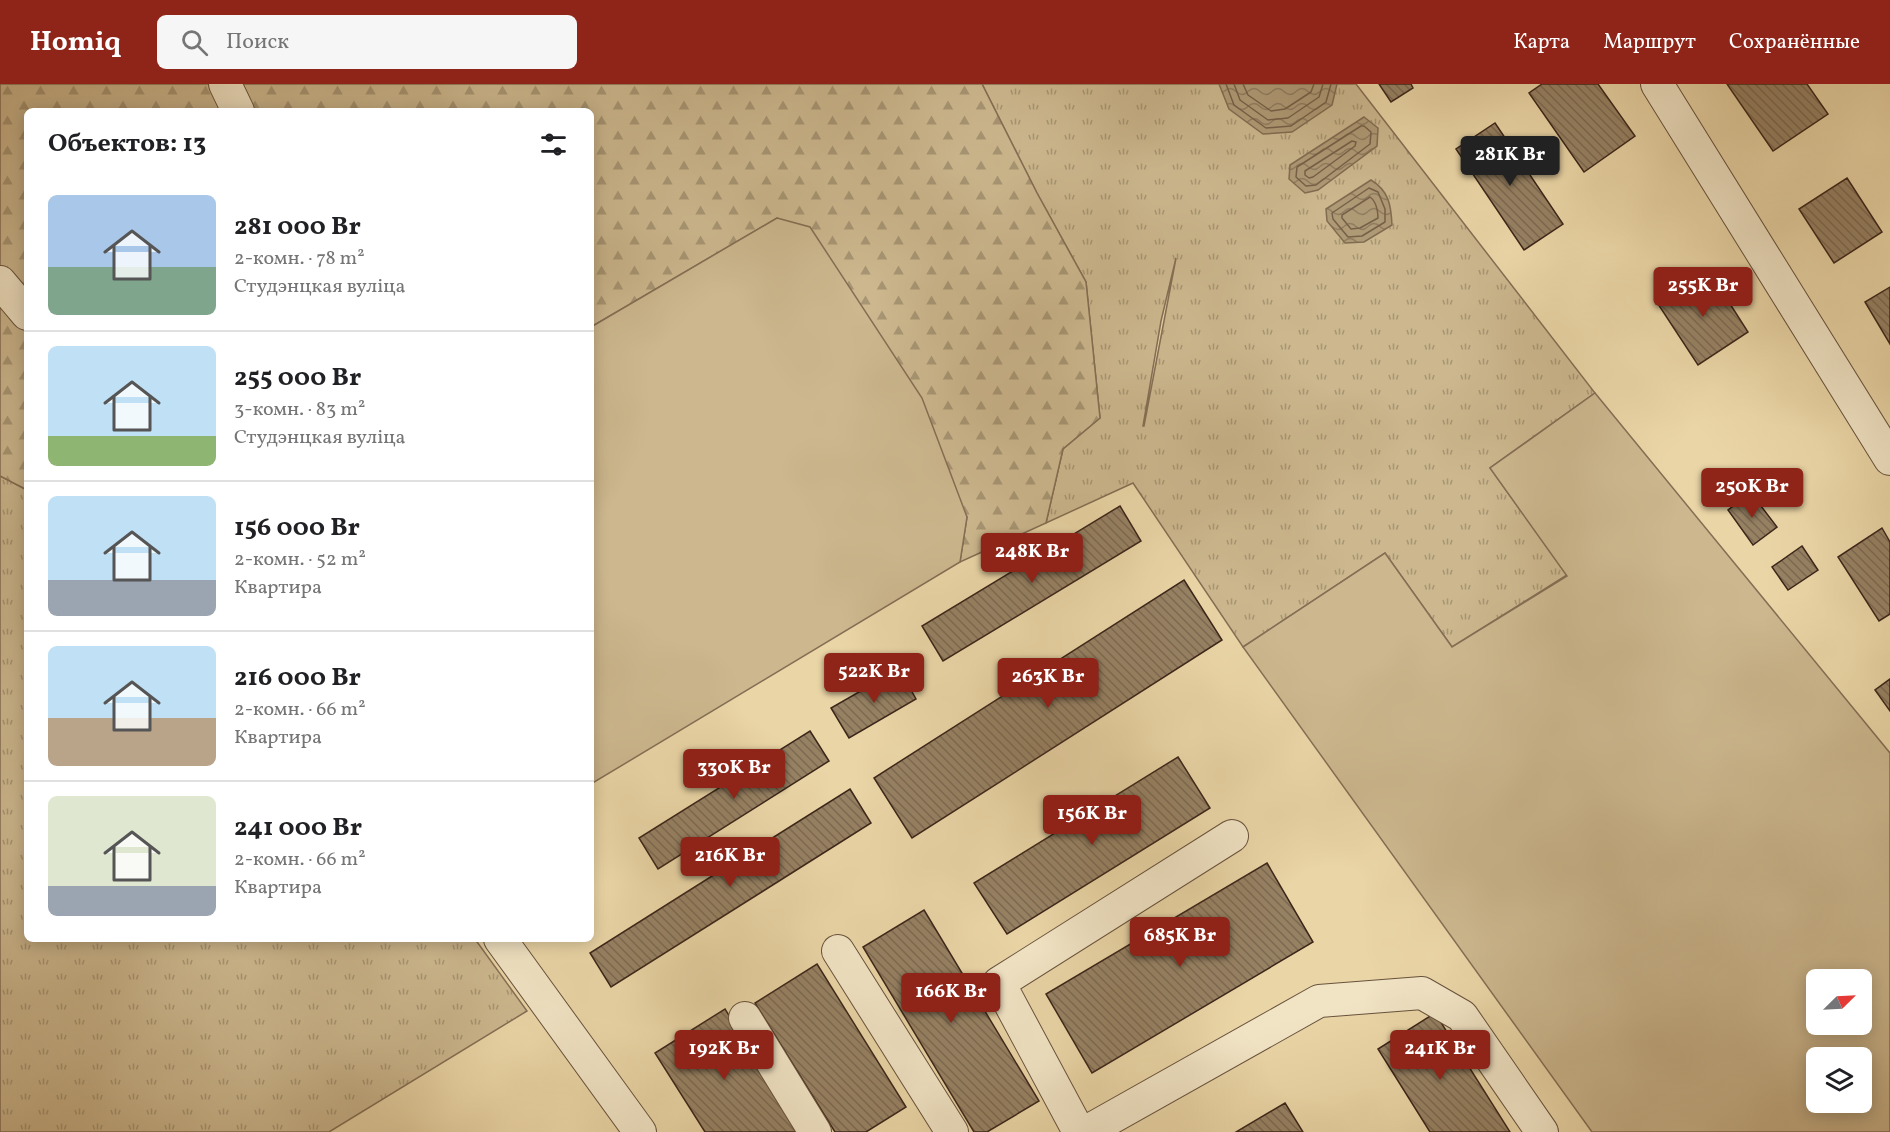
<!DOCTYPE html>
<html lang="ru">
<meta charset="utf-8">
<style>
:root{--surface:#fff;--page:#f6f6f6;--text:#202124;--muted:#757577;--line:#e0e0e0;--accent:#8f2418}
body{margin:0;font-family:Vollkorn,serif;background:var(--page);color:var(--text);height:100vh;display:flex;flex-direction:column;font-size:22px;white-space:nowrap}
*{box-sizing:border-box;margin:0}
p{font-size:20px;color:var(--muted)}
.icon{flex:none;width:33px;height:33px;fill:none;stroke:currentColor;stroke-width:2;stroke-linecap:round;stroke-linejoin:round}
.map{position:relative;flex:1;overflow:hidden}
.panel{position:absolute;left:24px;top:24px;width:570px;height:834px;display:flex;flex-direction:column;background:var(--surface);border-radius:9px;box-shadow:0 3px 15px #0003}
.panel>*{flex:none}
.needle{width:39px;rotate:66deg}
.controls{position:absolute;left:1806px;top:885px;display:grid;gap:12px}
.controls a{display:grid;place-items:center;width:66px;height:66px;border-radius:9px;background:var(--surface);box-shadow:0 3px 15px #0003;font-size:30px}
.price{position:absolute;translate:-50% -51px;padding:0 14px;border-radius:6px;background:var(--accent);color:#fff;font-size:20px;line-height:39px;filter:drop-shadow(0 2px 3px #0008)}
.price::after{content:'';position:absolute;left:50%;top:36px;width:18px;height:14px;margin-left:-9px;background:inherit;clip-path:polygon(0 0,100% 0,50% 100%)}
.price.active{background:#222;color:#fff}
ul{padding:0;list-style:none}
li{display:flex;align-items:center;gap:18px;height:150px;padding:0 24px}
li+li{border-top:2px solid var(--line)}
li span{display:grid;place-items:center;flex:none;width:168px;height:120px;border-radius:9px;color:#555}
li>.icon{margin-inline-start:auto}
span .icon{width:72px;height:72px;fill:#fffc;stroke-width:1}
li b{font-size:26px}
h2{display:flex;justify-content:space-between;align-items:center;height:72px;padding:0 24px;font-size:26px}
header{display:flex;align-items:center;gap:36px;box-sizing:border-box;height:84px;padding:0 30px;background:var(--accent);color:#fff}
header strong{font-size:28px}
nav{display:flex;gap:33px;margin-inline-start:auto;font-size:21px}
.search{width:420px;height:54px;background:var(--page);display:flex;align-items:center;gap:15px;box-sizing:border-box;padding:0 21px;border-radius:9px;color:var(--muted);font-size:22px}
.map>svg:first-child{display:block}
</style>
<header>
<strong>Homiq</strong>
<div class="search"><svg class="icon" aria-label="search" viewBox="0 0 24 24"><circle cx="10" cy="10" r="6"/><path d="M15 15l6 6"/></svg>Поиск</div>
<nav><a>Карта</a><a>Маршрут</a><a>Сохранённые</a></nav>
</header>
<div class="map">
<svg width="1890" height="1048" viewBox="0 0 1890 1048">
<defs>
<pattern id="grass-tufts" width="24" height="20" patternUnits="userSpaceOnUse" patternTransform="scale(1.5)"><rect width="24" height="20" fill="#ccb78e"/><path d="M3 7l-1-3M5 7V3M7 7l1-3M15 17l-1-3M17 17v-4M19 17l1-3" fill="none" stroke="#a79573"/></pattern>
<pattern id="forest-firs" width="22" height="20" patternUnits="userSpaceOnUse" patternTransform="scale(1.5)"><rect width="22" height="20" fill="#ccb78e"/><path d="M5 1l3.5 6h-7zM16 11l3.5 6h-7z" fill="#a79573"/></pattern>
<pattern id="water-waves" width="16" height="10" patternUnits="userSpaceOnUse" patternTransform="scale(1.5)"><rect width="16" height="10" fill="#af9a76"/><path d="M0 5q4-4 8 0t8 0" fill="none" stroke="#907d60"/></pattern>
<pattern id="building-back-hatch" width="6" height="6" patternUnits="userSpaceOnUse" patternTransform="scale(1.5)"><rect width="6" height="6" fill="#968163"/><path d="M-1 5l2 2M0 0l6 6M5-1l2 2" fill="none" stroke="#7c6951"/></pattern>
</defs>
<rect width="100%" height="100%" fill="#ead5a6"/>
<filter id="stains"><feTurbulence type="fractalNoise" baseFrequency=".00333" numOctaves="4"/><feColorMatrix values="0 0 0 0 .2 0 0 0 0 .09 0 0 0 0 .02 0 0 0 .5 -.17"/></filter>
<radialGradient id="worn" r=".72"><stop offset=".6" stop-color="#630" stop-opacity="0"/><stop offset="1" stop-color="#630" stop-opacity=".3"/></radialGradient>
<path fill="url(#grass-tufts)" stroke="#846e54" stroke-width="1.5" fill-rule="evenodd" d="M982 0H1356L1595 309 1490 384 1567 491 1452 563 1385 469 1243 563 1133 399 1046 439 1063 365 1100 334 1086 198 1037 109ZM1176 174 1144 342H1143L1161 237Z
M0 392 27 406V855H475L527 927 329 1048H0Z"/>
<path fill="url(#forest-firs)" stroke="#846e54" stroke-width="1.5" d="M0 0H982L1037 109 1086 198 1100 334 1063 365 1046 439 960 478 967 433 777 134 591 243V27H27V406L0 392Z"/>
<path fill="#ccb78e" stroke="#846e54" stroke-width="1.5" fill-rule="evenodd" d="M777 134 810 143 922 314 967 433 960 478 591 700V243Z
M1595 309 1890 669V1048H1592L1243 563 1385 469 1452 563 1567 492 1490 384ZM1816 896H1862V940H1816ZM1816 974H1862V1018H1816Z"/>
<path fill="url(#water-waves)" stroke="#816c51" stroke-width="1.5" d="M1219 0H1337L1332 21 1292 48 1263 50 1229 25Z
M1364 33 1378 44 1377 62 1318 106 1305 109 1289 95 1290 81Z
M1371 96C1389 107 1391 121 1392 141L1364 158 1345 159 1327 137 1326 125Z"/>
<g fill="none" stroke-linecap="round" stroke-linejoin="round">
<path stroke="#766048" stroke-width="1.5" d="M1226 0 1234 21 1266 44 1291 42 1326 18 1331 0
M1234 0 1240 16 1268 36 1288 34 1319 13 1323 0
M1243 0 1248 11 1271 27 1285 25 1311 8 1314 0
M1361 42H1364L1371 48 1370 60 1316 101 1306 102 1296 93 1297 83Z
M1352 57 1356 58 1355 62 1313 93 1309 94 1305 91V87Z
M1369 104 1378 108 1385 125V138L1362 152 1348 153 1333 135 1332 129Z
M1370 113C1376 117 1378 127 1378 134L1360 144 1351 145 1342 134V131Z"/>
</g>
<path fill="url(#building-back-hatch)" stroke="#3c261a" stroke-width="1.5" d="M1379 0H1411L1413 4 1391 18Z
M1542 0H1598L1635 52 1584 88 1529 9Z
M1727 0H1807L1828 30 1773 67Z
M1495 39 1563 140 1524 166 1456 65Z
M1847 94 1882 148 1834 179 1799 125Z
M1709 187 1748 248 1698 281 1658 220Z
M1890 203V260L1865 218Z
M1751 409 1777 443 1753 461 1728 426Z
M1120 422 1141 457 943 577 922 542Z
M1882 444 1890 458V530L1879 537 1838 473Z
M1802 462 1818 486 1788 506 1772 483Z
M1184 496 1222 556 912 754 874 694Z
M899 585 916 615 849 654 831 624Z
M1890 595V627L1875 606Z
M810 647 829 677 658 785 639 754Z
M1178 673 1210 724 1007 850 974 799Z
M850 705 871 739 611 903 590 869Z
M1267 779 1313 858 1092 989 1046 910Z
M924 826 1039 1017 987 1048H974L863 863Z
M817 880 906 1023 866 1048H835L755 919Z
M725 925 801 1048H705L655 969Z
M1435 929 1510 1048H1430L1378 965Z
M1285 1019 1303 1048H1236Z"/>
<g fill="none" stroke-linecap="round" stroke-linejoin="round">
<defs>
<path id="minor" d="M225 0 238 27
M1657 0 1890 375
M0 198 27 230
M500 855 640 1048
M838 867 952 1048
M745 934 815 1048
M1079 1048 999 899 1232 752
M1086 1048 1319 917 1422 909 1462 932 1542 1048"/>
</defs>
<use href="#minor" stroke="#68523d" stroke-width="34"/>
<use href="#minor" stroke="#f1e4c5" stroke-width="32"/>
</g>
<rect width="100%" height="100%" filter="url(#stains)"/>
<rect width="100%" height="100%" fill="url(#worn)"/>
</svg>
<div class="controls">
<a><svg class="needle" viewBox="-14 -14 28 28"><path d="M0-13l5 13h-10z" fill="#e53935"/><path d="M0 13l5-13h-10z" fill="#757577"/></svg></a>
<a><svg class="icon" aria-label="layers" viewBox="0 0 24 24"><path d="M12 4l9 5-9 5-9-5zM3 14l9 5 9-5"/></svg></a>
</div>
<b class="price active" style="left:1510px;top:103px">281K Br</b>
<b class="price" style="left:1703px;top:234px">255K Br</b>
<b class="price" style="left:1752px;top:435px">250K Br</b>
<b class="price" style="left:1032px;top:500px">248K Br</b>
<b class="price" style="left:874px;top:620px">522K Br</b>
<b class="price" style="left:1048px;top:625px">263K Br</b>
<b class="price" style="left:734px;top:716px">330K Br</b>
<b class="price" style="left:1092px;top:762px">156K Br</b>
<b class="price" style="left:730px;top:804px">216K Br</b>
<b class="price" style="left:1180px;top:884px">685K Br</b>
<b class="price" style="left:951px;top:940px">166K Br</b>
<b class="price" style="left:724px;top:997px">192K Br</b>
<b class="price" style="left:1440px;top:997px">241K Br</b>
<section class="panel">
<h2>Объектов: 13<svg class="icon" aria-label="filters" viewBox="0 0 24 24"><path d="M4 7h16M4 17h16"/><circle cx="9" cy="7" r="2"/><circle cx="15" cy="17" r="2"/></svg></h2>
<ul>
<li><span style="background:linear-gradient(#a9c7e8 60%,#7fa58c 0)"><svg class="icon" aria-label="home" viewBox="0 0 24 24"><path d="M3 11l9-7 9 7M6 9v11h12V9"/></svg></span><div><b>281 000 Br</b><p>2-комн. · 78 m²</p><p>Студэнцкая вуліца</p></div></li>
<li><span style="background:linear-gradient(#bfe0f5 75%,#8fb573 0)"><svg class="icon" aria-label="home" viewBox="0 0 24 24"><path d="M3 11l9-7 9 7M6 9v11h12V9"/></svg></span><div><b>255 000 Br</b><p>3-комн. · 83 m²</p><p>Студэнцкая вуліца</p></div></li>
<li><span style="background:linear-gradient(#bfe0f5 70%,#9aa5b1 0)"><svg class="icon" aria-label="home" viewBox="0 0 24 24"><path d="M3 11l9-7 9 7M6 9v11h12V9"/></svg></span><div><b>156 000 Br</b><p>2-комн. · 52 m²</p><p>Квартира</p></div></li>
<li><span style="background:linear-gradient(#bfe0f5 60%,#b9a48a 0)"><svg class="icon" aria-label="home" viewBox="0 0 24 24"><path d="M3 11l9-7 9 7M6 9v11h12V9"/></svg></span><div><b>216 000 Br</b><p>2-комн. · 66 m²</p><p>Квартира</p></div></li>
<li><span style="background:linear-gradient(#dfe7d0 75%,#9aa5b1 0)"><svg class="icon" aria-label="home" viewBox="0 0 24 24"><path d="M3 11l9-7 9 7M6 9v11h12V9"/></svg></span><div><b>241 000 Br</b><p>2-комн. · 66 m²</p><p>Квартира</p></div></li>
</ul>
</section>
</div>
